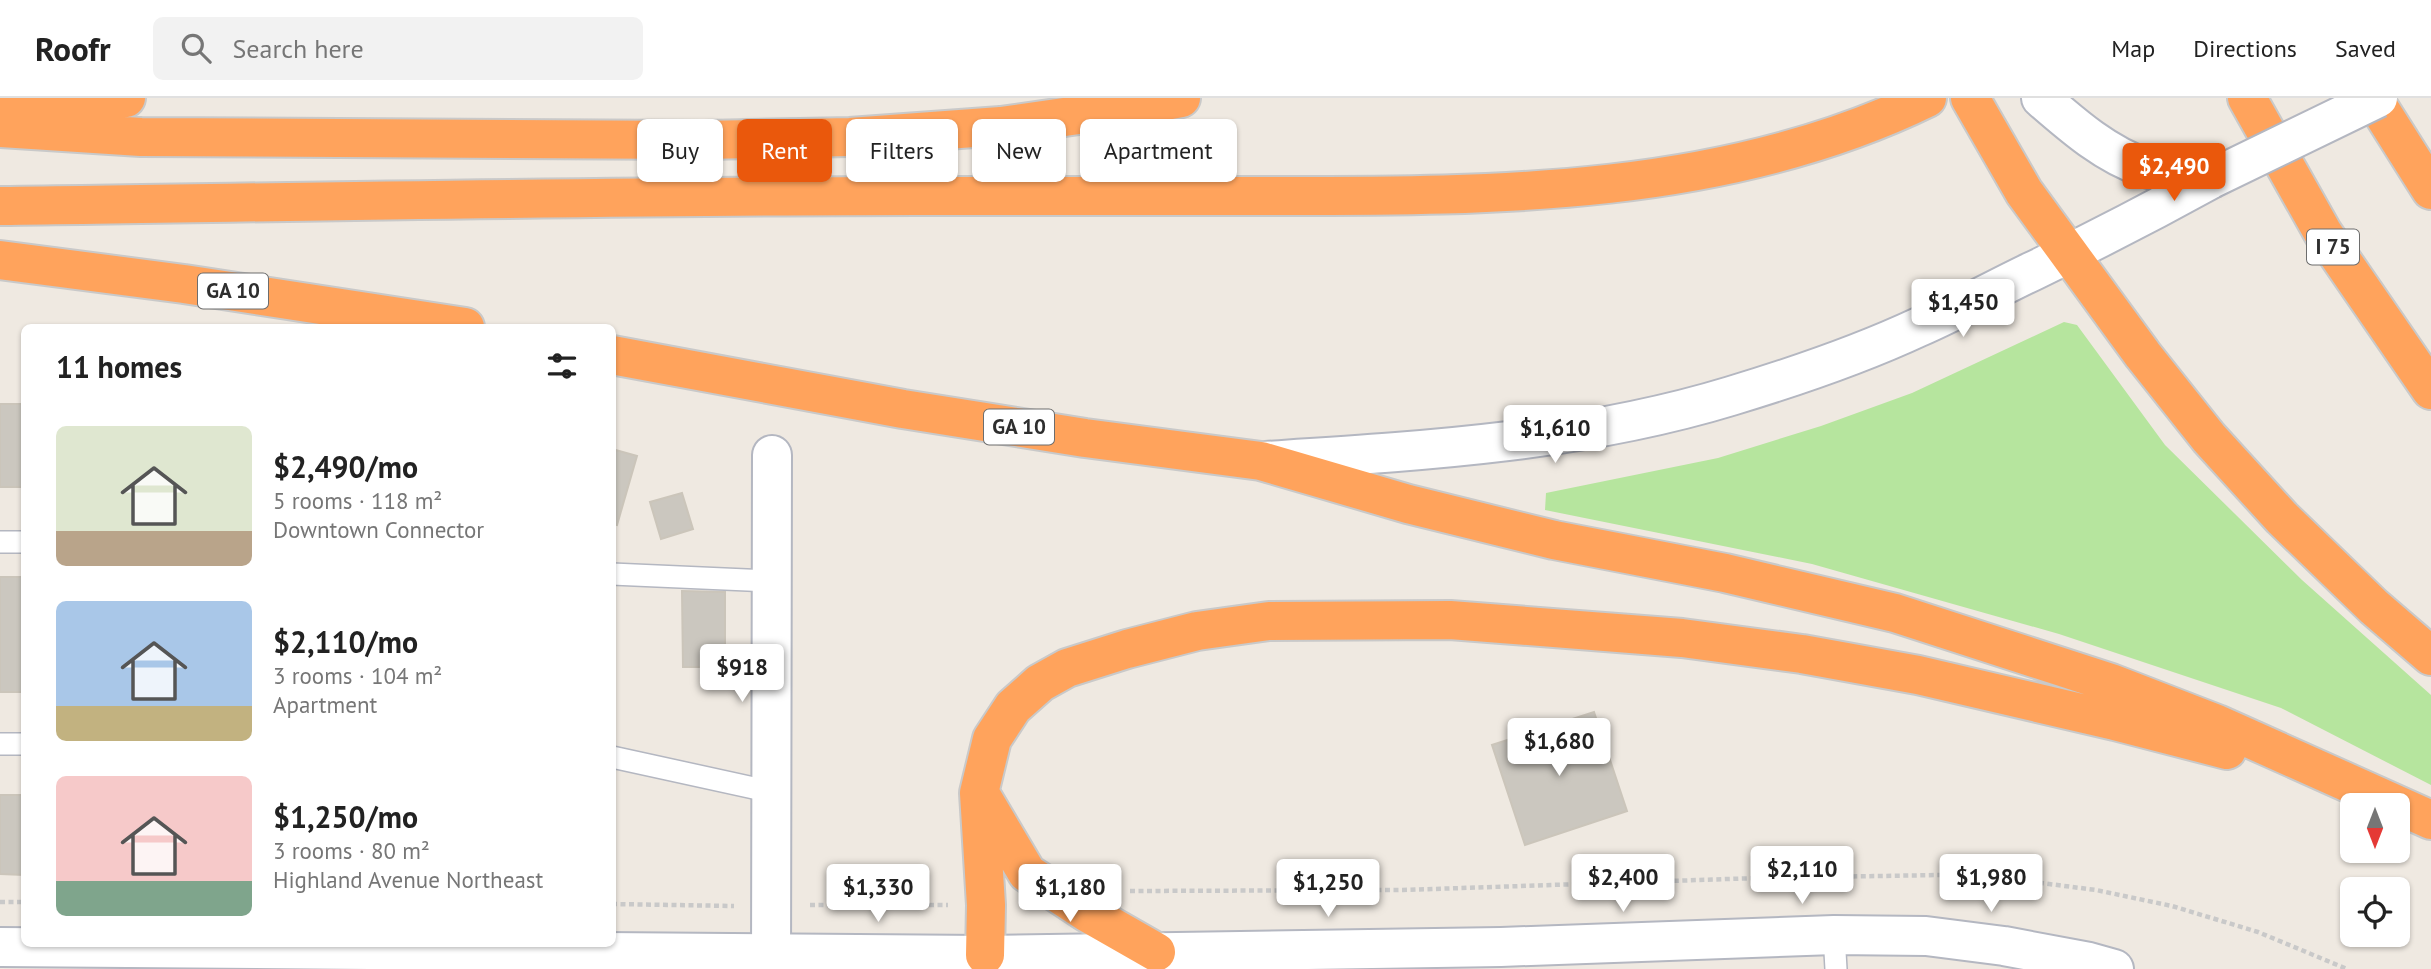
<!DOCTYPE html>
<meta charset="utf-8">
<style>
:root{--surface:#fff;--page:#f2f2f2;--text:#222;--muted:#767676;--line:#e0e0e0;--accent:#ea580c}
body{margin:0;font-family:"PT Sans",sans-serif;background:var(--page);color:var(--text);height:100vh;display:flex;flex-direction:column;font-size:26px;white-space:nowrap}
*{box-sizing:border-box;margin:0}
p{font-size:23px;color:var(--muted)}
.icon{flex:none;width:38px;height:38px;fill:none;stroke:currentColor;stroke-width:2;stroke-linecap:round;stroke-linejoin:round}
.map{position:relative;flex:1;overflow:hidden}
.details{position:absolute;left:21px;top:226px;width:595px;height:623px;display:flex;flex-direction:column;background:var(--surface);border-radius:10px;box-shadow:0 2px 5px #0004}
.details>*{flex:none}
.top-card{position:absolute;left:637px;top:21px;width:665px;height:63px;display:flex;gap:14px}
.needle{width:46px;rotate:180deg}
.controls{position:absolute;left:2340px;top:695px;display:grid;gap:14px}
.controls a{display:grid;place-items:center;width:70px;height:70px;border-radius:10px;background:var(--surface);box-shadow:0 2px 5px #0004;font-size:35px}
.price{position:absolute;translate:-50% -60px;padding:0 16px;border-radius:7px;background:#fff;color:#222;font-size:23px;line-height:46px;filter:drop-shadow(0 2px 4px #0008)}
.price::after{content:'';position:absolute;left:50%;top:42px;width:21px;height:16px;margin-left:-10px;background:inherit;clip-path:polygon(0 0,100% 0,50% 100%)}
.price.selected{background:var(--accent);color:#fff}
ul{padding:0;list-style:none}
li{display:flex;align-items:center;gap:21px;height:175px;padding:0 35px}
li span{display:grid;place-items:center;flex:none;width:196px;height:140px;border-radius:10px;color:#555}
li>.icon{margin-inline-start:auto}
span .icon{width:84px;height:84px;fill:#fffc;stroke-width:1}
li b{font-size:30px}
h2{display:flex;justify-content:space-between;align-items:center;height:84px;padding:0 35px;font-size:30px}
.tag{padding:0 24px;border-radius:10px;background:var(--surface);box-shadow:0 2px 5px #0004;font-size:24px;line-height:63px}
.tag.selected{background:var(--accent);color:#fff}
header{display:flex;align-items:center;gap:42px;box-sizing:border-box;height:98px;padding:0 35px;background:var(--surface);border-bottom:2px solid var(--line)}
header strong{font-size:33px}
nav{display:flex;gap:38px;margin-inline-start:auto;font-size:24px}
.search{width:490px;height:63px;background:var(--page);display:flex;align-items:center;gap:18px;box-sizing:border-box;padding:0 24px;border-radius:10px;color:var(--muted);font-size:26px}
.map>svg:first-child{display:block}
</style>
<header>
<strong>Roofr</strong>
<div class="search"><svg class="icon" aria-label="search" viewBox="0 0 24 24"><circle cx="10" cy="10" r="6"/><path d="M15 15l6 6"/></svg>Search here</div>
<nav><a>Map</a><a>Directions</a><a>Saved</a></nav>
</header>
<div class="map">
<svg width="2431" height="871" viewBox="0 0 2431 871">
<rect width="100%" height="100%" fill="#efe9e1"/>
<path fill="#b6e59e" d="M2064 224 2077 227 2165 347 2302 482 2431 597V687L2281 610 2059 536 1812 466 1545 412 1546 395 1718 360 1821 328 1912 295Z"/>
<path fill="#cbc7bf" stroke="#cbc5ba" stroke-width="2" d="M0 306H24V389H0Z
M612 351 637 358 617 427 612 426Z
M682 395 693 431 661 441 650 404Z
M0 479H24V594H0Z
M682 493 725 494V569H683Z
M1594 614 1627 713 1525 747 1492 647Z
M0 697H24V777L0 776Z"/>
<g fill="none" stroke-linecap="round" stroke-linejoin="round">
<defs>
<path id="lane" d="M0 444H24
M612 476 772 483
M0 646H24
M612 659 772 694
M1834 837 1836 871"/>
<path id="street" d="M771 871 772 357"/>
<path id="secondary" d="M2041 0C2072 27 2106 57 2146 70 2166 77 2190 78 2211 81
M1266 363C1422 353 1580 344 1731 298 1794 279 1859 257 1919 229 1958 212 1995 191 2033 173 2093 144 2153 113 2211 81
M0 849 985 857 1501 849 1834 837 1926 838 2004 848 2089 864 2114 871"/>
<path id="highway" d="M1970 0 2024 94 2143 257 2209 340 2282 420 2374 509 2431 558
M2247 0 2323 135 2431 292
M2373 0 2431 92
M0 10 126 0
M0 30 141 39 704 42 850 39 1001 28 1128 10 1181 0
M0 108C306 104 611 98 917 98 1037 98 1157 98 1278 98 1497 98 1726 98 1927 0
M0 162 184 186 465 229
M612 257 903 311 1085 340 1261 363 1408 406 1554 442 1725 475 1895 515 2111 585 2217 626 2431 722
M982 699 1027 775 1086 814 1156 854
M985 857 986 807 979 695 992 641 1013 609 1040 585 1067 570 1127 551 1197 533 1269 523 1450 522 1682 540 1802 556 1918 577 2115 623 2227 652"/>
</defs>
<use href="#lane" stroke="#b4b7c1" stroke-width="24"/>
<use href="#street" stroke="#b4b7c1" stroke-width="42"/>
<use href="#secondary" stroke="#b4b7c1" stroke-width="42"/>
<use href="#highway" stroke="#c9c9c9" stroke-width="42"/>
<path stroke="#c9c9c9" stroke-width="4.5" stroke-dasharray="5 3.5" stroke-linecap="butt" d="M1130 793 1403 792 1758 780 1941 777 2010 781 2096 792 2172 808 2258 834 2347 871
M0 804H24
M612 806 734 808
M810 807H948"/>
<use href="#lane" stroke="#fff" stroke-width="21"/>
<use href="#street" stroke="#fff" stroke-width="38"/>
<use href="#secondary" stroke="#fff" stroke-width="38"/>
<use href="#highway" stroke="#ffa35c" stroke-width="38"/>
<defs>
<path id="secondary-bridge" d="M2211 81 2378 0"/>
</defs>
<use href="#secondary-bridge" stroke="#b4b7c1" stroke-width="42" stroke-linecap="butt"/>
<use href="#secondary-bridge" stroke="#fff" stroke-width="38"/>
</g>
<g text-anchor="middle" stroke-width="6" stroke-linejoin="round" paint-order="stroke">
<g fill="#fff" stroke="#6d6d6d" stroke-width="2">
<rect x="2307" y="131.5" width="52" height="35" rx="5"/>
<rect x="198" y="175.5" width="70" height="35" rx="5"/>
<rect x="984" y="311.5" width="70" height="35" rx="5"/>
</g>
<g font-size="21" font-weight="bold" fill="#2e2e2e">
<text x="2333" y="156">I 75</text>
<text x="233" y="200">GA 10</text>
<text x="1019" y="336">GA 10</text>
</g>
</g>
</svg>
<div class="controls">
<a><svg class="needle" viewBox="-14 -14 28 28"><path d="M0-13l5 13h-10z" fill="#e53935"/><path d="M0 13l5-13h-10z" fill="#767676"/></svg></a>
<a><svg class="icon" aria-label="locate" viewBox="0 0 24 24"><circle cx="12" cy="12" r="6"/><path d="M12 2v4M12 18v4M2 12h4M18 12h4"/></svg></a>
</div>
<b class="price selected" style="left:2174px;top:105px">$2,490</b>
<b class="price" style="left:1963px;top:241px">$1,450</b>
<b class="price" style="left:1555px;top:367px">$1,610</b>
<b class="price" style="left:742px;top:606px">$918</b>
<b class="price" style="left:1559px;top:680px">$1,680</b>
<b class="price" style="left:1802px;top:808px">$2,110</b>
<b class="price" style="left:1623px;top:816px">$2,400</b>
<b class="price" style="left:1991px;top:816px">$1,980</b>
<b class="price" style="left:1328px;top:821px">$1,250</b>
<b class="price" style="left:878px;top:826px">$1,330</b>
<b class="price" style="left:1070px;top:826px">$1,180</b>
<div class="top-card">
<a class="tag">Buy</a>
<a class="tag selected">Rent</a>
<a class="tag">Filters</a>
<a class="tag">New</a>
<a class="tag">Apartment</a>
</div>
<section class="details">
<h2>11 homes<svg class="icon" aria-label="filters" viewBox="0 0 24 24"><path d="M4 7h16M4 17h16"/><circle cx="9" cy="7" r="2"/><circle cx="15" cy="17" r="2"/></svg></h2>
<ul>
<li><span style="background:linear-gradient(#dfe7d0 75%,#b9a48a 0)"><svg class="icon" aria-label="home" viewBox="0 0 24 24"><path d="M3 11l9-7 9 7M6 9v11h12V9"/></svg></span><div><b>$2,490/mo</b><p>5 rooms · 118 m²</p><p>Downtown Connector</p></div></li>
<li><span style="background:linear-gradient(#a9c7e8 75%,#c2b280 0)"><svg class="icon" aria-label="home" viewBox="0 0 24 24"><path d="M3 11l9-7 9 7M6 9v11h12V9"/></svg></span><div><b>$2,110/mo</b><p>3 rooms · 104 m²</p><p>Apartment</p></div></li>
<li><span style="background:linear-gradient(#f6c9c9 75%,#7fa58c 0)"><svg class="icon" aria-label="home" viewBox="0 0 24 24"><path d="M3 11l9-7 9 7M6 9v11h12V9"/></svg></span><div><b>$1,250/mo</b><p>3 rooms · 80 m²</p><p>Highland Avenue Northeast</p></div></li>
</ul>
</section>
</div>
